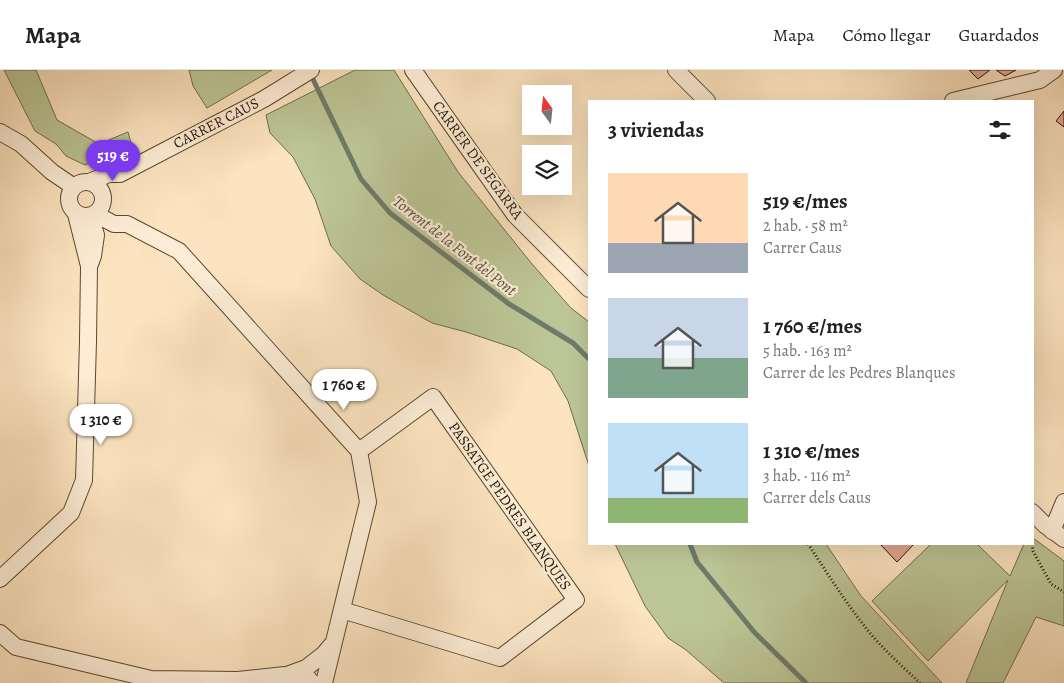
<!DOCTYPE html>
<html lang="es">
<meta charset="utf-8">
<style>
:root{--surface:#fff;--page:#f2f2f2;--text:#222;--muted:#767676;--line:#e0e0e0;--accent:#7c3aed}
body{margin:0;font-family:Alegreya,serif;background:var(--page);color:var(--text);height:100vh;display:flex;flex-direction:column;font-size:19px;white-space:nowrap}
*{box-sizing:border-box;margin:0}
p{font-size:16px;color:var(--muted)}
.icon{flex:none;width:28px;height:28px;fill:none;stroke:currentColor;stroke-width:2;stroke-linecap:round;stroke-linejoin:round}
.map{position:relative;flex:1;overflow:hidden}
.details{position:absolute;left:588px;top:30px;width:446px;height:445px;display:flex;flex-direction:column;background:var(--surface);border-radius:0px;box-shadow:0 5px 20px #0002}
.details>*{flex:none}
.needle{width:32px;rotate:345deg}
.fabs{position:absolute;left:522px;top:15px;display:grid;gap:10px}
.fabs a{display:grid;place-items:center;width:50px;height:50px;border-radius:0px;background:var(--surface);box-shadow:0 5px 20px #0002;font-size:25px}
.price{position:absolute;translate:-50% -42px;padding:0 11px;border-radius:18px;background:#fff;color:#222;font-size:16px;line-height:32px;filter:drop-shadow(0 1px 2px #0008)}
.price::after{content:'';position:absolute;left:50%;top:30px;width:15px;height:11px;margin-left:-8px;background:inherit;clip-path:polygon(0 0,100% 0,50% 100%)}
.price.on{background:var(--accent);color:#fff}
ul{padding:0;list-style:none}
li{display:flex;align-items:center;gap:15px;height:125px;padding:0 20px}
li span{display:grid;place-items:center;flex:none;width:140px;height:100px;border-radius:0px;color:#555}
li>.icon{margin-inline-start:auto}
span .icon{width:60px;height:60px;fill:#fffc;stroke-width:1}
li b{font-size:21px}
h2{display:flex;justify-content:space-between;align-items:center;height:60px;padding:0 20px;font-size:21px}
header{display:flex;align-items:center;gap:30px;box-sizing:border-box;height:70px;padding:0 25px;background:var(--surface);border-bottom:1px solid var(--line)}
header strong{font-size:24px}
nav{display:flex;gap:28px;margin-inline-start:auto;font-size:18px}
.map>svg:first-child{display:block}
</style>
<header>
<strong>Mapa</strong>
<nav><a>Mapa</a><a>Cómo llegar</a><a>Guardados</a></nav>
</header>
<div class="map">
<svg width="1064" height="613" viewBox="0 0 1064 613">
<rect width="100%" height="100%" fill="#fce4c0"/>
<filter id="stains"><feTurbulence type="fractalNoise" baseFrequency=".004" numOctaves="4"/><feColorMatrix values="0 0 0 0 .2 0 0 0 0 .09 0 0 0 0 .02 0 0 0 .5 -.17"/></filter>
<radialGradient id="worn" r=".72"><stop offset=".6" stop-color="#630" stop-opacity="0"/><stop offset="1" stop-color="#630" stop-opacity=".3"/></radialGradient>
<path fill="#bcc595" stroke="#706c4a" d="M4 0H36L57 50 99 74 128 62 131 73 85 95 66 86 56 74 35 61Z
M189 0H272L207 38 193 16Z
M355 0H394L458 102 532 194 571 238 589 252V396L568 331 551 301 517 279 466 262 432 253 383 225 360 209 331 176 315 129 293 87 270 63 266 45Z
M1033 468 1064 491V556L1036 547 1003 613H966L1008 510 928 591 872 531 931 474H977L1010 506 1024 474H1032Z
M615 474H826L861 526 942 613H724L686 580 668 568 645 536Z"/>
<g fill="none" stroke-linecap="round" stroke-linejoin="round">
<path stroke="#6e7b6b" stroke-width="5" d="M310 3 361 109 390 143 509 234 573 273 589 289
M690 474 697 492 755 563 806 613"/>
</g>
<path fill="#e9a999" stroke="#241400" d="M969 0H990L978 9Z
M996 0H1016L1005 6Z
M1064 41V57L1056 51Z
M880 474H914L897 492Z"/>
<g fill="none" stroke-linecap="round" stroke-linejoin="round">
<defs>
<path id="street" d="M413 0 515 145 589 219
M676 0 707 31
M953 31 1040 10 1054 0
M0 62 21 74 52 102 74 117
M89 112 109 104H120L264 29 311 0
M69 129a17 17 0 1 1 34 0a17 17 0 1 1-34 0Z
M95 144 114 154H127L179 181 359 381 368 432 324 613
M90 194 93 186 96 165 90 146
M1032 442 1045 455 1064 469
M1052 461 1064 432
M0 509 71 443 84 410 88 271 89 196 76 144
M342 540 500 588 576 530 433 327 359 381
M0 563 16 577 151 609 238 610 285 605 308 608 312 613
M287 605 306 598 324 584 334 572"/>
</defs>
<use href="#street" stroke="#5a4830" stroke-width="18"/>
<path stroke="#241400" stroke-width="3" stroke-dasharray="1 2.5" stroke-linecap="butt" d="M808 474C828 504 847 535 870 563 885 581 903 597 920 613
M1032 474 1033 481 1051 514 1064 522"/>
<use href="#street" stroke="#fdedd6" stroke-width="16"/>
</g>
<g text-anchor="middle" stroke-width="4.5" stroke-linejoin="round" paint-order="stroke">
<g font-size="15" fill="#241400" stroke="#fdedd6">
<text transform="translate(216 53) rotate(-27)" y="5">CARRER CAUS</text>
<text transform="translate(478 90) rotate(54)" y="5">CARRER DE SEGARRA</text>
<text transform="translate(510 436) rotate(55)" y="5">PASSATGE PEDRES BLANQUES</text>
</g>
<g font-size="16" font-style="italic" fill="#4f503e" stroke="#fdedd6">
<text transform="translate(455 175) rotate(38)" y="6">Torrent de la Font del Pont</text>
</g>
</g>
<rect width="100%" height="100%" filter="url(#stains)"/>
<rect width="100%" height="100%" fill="url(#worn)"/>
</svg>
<div class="fabs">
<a><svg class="needle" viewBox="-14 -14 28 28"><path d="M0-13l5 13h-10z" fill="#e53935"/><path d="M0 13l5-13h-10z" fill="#767676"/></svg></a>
<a><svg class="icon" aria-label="layers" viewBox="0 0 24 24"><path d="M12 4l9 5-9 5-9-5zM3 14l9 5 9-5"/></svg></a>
</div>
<b class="price on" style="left:113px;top:112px">519 €</b>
<b class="price" style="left:344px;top:341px">1 760 €</b>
<b class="price" style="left:101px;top:376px">1 310 €</b>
<section class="details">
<h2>3 viviendas<svg class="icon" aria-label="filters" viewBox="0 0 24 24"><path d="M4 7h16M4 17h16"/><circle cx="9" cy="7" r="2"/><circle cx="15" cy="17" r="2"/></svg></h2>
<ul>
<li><span style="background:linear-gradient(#ffd9b3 70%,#9aa5b1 0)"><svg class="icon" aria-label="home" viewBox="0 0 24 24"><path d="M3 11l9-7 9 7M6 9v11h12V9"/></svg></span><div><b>519 €/mes</b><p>2 hab. · 58 m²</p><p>Carrer Caus</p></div></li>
<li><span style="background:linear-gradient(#c9d6e8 60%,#7fa58c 0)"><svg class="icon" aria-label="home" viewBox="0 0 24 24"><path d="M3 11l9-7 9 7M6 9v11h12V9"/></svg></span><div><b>1 760 €/mes</b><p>5 hab. · 163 m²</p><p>Carrer de les Pedres Blanques</p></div></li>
<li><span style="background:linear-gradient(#bfe0f5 75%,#8fb573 0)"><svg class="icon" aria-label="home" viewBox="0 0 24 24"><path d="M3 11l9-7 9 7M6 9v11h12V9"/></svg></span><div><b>1 310 €/mes</b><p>3 hab. · 116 m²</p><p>Carrer dels Caus</p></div></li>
</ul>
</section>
</div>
